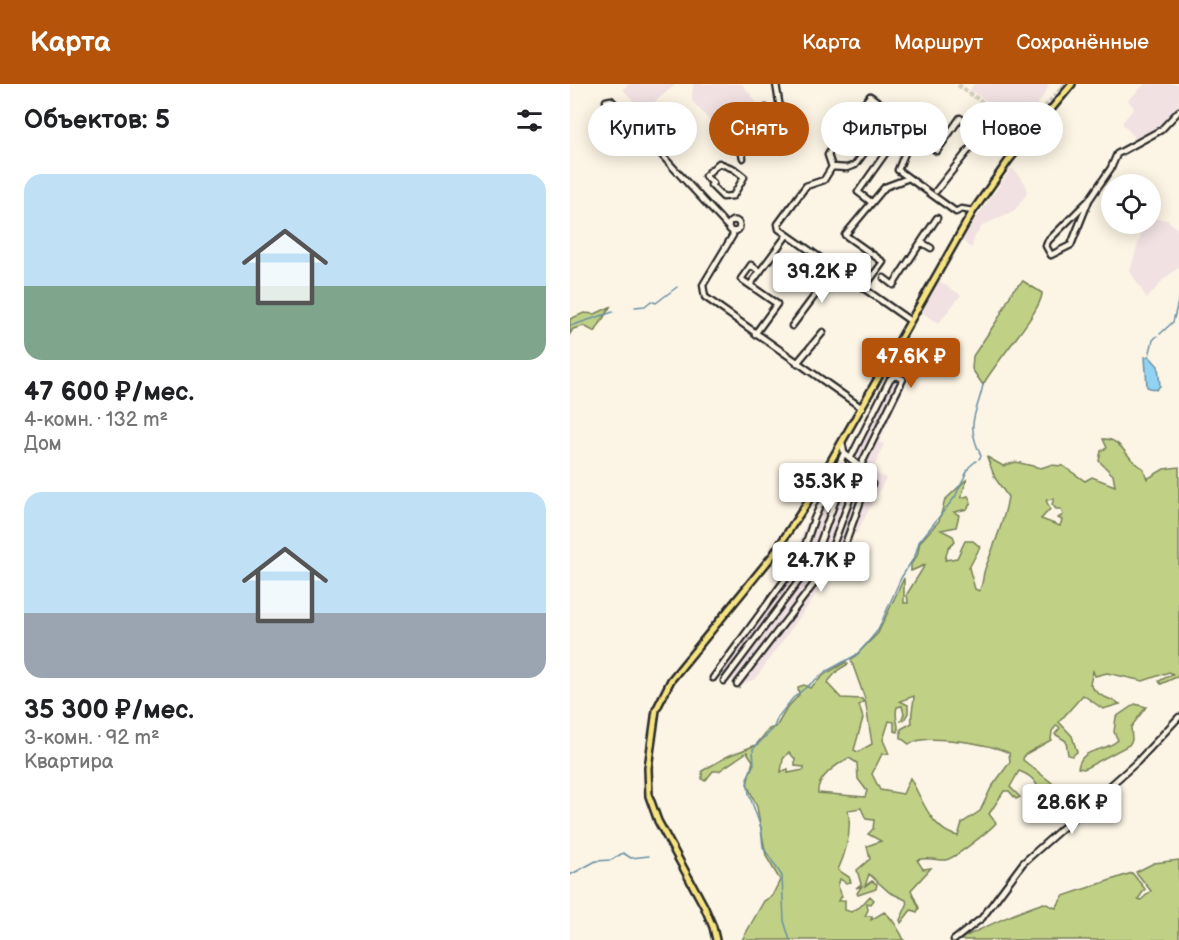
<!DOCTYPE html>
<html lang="ru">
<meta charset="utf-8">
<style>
:root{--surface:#fff;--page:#f6f6f6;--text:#202124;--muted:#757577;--accent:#b45309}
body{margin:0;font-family:"Balsamiq Sans",sans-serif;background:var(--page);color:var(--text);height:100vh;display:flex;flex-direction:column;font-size:22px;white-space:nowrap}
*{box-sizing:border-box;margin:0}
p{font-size:20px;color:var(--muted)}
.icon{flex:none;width:33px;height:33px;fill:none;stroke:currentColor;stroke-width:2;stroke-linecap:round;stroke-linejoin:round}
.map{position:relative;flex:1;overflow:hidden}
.drawer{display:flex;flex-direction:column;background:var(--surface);width:570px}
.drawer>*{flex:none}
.hud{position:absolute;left:18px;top:18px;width:501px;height:54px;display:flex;gap:12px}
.controls{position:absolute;left:531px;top:90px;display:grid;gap:12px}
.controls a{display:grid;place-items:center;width:60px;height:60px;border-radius:50%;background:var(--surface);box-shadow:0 3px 15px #0003;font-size:30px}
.price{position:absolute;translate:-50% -51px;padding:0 14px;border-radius:6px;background:#fff;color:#222;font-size:20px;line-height:39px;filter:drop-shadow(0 2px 3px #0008)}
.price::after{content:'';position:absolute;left:50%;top:36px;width:18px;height:14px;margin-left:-9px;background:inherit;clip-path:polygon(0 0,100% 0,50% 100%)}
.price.selected{background:var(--accent);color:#fff}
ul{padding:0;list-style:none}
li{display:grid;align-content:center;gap:12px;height:318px;padding:0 24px}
li span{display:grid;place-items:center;height:186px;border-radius:18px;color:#555}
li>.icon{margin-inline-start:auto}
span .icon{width:108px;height:108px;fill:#fffc;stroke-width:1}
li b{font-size:26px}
h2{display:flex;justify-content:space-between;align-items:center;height:72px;padding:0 24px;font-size:26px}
.chip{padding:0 21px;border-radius:27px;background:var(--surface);box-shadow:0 3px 15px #0003;font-size:21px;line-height:54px}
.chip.selected{background:var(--accent);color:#fff}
header{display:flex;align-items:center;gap:36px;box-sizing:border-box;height:84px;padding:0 30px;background:var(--accent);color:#fff}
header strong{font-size:28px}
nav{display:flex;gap:33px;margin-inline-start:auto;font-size:21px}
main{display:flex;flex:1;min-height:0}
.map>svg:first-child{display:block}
</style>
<header>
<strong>Карта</strong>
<nav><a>Карта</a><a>Маршрут</a><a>Сохранённые</a></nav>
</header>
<main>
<section class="drawer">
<h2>Объектов: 5<svg class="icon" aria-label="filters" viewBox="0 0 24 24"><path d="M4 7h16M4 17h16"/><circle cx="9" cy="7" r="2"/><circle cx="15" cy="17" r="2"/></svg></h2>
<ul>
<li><span style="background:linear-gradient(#bfe0f5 60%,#7fa58c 0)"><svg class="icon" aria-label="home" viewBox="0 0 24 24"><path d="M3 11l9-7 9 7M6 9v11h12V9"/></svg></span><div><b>47 600 ₽/мес.</b><p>4-комн. · 132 m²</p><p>Дом</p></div></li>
<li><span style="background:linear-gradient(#bfe0f5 65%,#9aa5b1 0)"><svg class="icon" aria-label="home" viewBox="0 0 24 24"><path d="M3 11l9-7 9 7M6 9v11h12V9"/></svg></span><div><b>35 300 ₽/мес.</b><p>3-комн. · 92 m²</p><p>Квартира</p></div></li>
</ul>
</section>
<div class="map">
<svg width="609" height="856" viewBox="0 0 609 856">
<rect width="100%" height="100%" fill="#fcf5e5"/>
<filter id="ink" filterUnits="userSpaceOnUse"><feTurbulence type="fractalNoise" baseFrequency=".0167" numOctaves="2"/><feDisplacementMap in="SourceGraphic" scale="12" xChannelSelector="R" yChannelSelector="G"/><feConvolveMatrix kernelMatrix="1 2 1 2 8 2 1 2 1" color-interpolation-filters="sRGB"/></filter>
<g filter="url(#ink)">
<path fill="#f1e1e2" d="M59 0H106L73 28 53 5Z
M123 0H172L187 19 189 33 161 60 122 17Z
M404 0H476L479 2 455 42 400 6Z
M575 0H609V25L589 46 566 55 552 39 564 24 558 16Z
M442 84 455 99 457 109 445 126 412 142 404 154 402 164 398 162 391 155Z
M581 134 598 136 609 147V183L593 196 577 215 560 187 573 143 575 140H580Z
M366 195 391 211 368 240 349 226Z
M327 272 345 281 309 358 314 360 302 388 316 394 286 450 278 448 265 485 185 595 170 601 148 586 210 505 224 476 233 447 266 387 282 375 323 292 321 287Z"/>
<path fill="#c0d186" stroke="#767e58" stroke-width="1.5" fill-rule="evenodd" d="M453 197 472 209C472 227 424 279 413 301L402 285 403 272 428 235 443 206Z
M40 223 25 248 14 242 3 245 0 250V235L14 229 25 230Z
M533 355C553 354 556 377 573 384L577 395 594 385 609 383V592L591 600 589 597 603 590 599 588 573 597 537 589 525 592 523 587 520 600C528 613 537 613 550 620L533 625 513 611 489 638 502 652 507 668 502 672 498 671 496 657 485 650 490 644 487 641 482 647 481 656 454 671 453 676 482 699 485 712 478 718 471 717C469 701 465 693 449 687L440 703 450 713 446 715 439 707H434L419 730 426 739C420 746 383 776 375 776 367 776 356 773 347 776L353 785 361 784 341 806 349 824 347 828 341 826 331 839 330 836 337 821 336 816 319 808 299 790 295 802 302 797 307 800 306 805 288 811 287 809 292 802 286 804 291 800 287 786 300 775 297 762 311 757 298 750 303 745 304 736 296 735 291 724 278 726C282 746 276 768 268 786L279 793 281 798 276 799 270 795 268 802 272 812 268 817 275 816V826L281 828 290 823 300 812 304 816 301 820 297 819 298 826 295 832H302L301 836 314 828C321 832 331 849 334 856H172L194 817 202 812 210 796 196 772 187 723 177 700 183 677 177 668 149 687H143L135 697 132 695V687L158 672 186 661 199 645 206 643 217 624 229 611 228 603 234 601 240 604 255 590 276 578 278 580 268 586 257 599 271 614 292 615 294 618 289 621 293 634 284 666 288 668 302 660 295 615 281 576 308 549 334 494V519H338L337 510 355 481 341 487V480L347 472 350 458 369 437 375 416 397 395 391 414 398 412 401 418 397 425 384 428 389 431 386 443 371 446 383 452 385 457 378 464 375 476 387 474 395 457H403L410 463 399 484 405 505 409 507C414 499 412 493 415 485 424 461 434 438 438 413L425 394 417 373 433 382 446 378 471 384 480 381 493 382 515 397 522 393 545 402 543 391 529 377 531 367 537 364ZM484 415 482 420 486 425H491L493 431 488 434 492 436 490 442 471 435 480 425 476 416ZM344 612C344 622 340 629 342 639L331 645V654L339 660C355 649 421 660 439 669L440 678 421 704 410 727 392 739 388 752C361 747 352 714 340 694L333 710 310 706 302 690 312 670H319L313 656 319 637 324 638V647L328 648C329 638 324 633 327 623L332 622 334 630 331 637 334 636 338 629V621L330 617ZM219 668 225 675V682L234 683V686L218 689V685L211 688 213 675ZM279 674 287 679 288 695 297 707 295 713 248 709C246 694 267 680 279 674Z
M565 620 576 623 561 643 562 656 559 661 514 685 508 684C512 662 535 669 548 656L544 648 546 633Z
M609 776V856H388C418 842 442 829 474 819L486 824 493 812 562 789 575 805 568 815 571 816 581 807 566 788 584 779Z"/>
<path fill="#92d2f3" stroke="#698fa3" stroke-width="1.5" d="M579 272 588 282 590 302 586 306 577 303 575 273Z"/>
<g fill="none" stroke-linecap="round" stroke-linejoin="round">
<path stroke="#698fa3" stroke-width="1.5" d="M65 223 75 222 81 217 86 219 107 203
M0 242 43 228
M590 250 603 238 609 214
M579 272 583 256 587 252
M409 375 411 372C395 337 406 334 413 301
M0 791 26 777 41 776 53 769 61 774 79 772
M220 856 214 837 212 792 193 763 191 744 179 710 177 694 184 680 183 665 203 645 208 633 223 614 255 588 288 570 308 546 331 494 345 472 349 458 385 413 399 383 406 377"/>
<path stroke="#d2cdc0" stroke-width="4.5" stroke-dasharray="4.5 2" stroke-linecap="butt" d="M388 1 422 25
M418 31 422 25 454 47 495 0"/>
<defs>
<path id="minor" d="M206 0 210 24
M36 17 41 16 159 144
M302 58 298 55 301 47 300 42 314 22 300 12 289 26 276 25 265 59 258 71 262 83 254 96 236 102 208 140 209 145 339 236
M173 74 169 60 184 44 196 24
M262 83 277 84 285 81 312 45 337 64 328 86 339 94
M141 101 153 113 163 112 174 93 164 85 149 79 135 92 143 99
M366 107 416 44 411 40
M519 116 478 157 476 162 481 171 501 161 519 116 541 84 547 70 591 46 609 27
M301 118 288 108 334 43 367 67 390 34 399 41 404 35 411 40 413 37
M158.5 142a5.5 5.5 0 1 1 11 0a5.5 5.5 0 1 1-11 0Z
M162 147 163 151 133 201 135 213 292 324
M351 158 367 134
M314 194 323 201 351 158 361 164
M180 201 217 151
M294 204 313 178 275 151 315 103 339 94 386 128 391 125 403 127
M222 242 258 194 268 186
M185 250 207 220 171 195 181 181 190 188
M319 275 345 289
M227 279 253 248
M272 358 274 369 271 376 276 387 302 400 291 416 273 466
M274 369 290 383 333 295 325 292 320 295 281 373
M255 483 231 474 244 435 271 376
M143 594 231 474
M154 597 243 478 276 387
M167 600 253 488 288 393
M384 856 412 834 453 779 567 678 609 633"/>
<path id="major" d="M146 856 143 843 134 822 88 737 79 712 78 684 86 626 101 596 203 471 237 419 403 127 439 76 502 0"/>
</defs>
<use href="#minor" stroke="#2b2b2b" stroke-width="9"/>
<use href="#major" stroke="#2b2b2b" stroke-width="10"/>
<use href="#minor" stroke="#fcf5e5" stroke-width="4.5"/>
<use href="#major" stroke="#f5e382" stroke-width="5"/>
</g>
</g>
</svg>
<div class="controls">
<a><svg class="icon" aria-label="locate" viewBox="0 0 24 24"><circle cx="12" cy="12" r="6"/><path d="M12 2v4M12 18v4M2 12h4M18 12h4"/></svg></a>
</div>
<b class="price" style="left:252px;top:220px">39.2K ₽</b>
<b class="price selected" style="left:341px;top:305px">47.6K ₽</b>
<b class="price" style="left:258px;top:430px">35.3K ₽</b>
<b class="price" style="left:251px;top:509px">24.7K ₽</b>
<b class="price" style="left:502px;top:751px">28.6K ₽</b>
<div class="hud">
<a class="chip">Купить</a>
<a class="chip selected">Снять</a>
<a class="chip">Фильтры</a>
<a class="chip">Новое</a>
</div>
</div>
</main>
